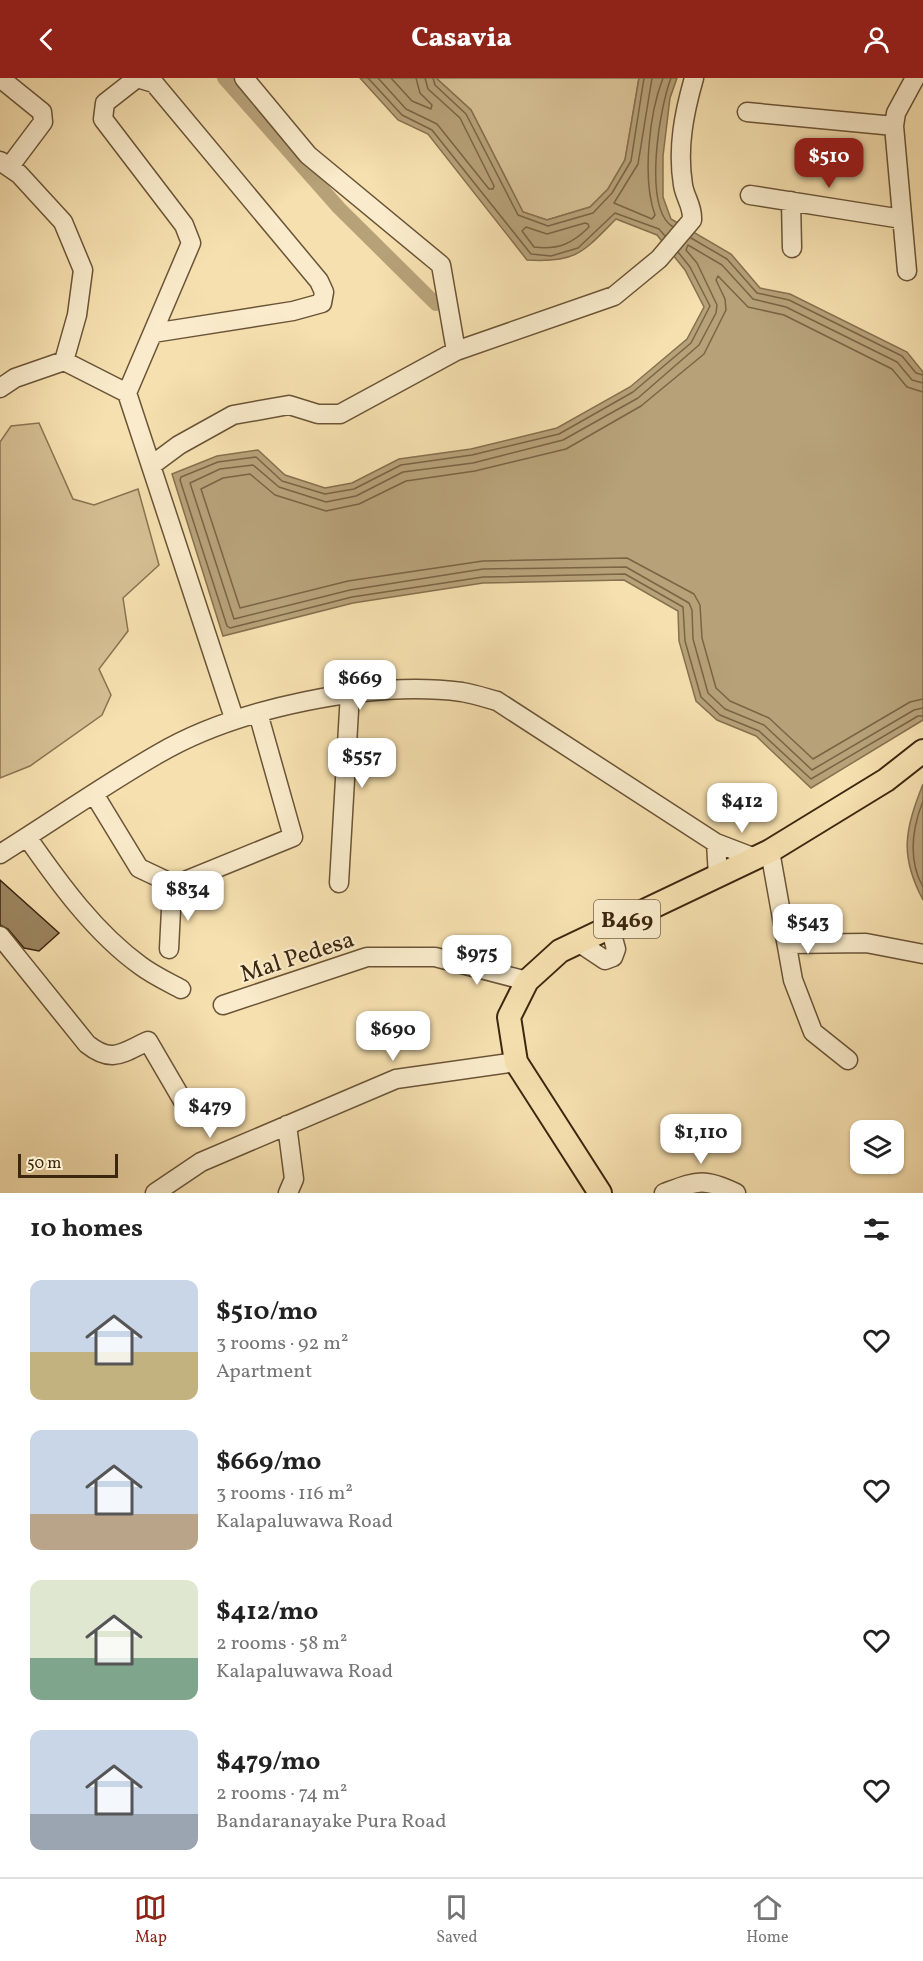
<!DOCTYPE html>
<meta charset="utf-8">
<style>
:root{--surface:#fff;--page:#f2f2f2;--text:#222;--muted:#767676;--line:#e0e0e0;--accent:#8f2418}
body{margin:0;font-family:Vollkorn,serif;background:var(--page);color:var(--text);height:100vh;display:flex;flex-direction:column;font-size:22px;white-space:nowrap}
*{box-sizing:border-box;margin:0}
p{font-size:20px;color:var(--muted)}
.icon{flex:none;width:33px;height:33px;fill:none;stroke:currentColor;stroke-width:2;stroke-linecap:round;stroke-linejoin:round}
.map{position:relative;height:1115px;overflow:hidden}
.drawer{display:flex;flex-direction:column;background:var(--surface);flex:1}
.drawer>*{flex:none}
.buttons{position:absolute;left:850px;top:1042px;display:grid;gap:12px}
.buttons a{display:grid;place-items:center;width:54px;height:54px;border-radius:12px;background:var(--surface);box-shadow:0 2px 4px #0004;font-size:30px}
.scale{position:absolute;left:18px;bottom:15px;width:100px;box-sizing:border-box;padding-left:6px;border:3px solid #3c260f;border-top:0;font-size:16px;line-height:21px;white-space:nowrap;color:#3c260f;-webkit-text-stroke:4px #f9ebcb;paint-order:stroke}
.price{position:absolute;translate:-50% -51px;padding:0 14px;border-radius:12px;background:#fff;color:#222;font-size:20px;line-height:39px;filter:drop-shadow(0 2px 3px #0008)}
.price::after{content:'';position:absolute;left:50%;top:36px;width:18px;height:14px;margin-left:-9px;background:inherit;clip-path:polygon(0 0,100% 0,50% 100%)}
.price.active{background:var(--accent);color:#fff}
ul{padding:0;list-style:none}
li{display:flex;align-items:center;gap:18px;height:150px;padding:0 30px}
li span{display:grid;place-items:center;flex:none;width:168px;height:120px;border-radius:12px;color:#555}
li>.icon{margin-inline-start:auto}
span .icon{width:72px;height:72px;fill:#fffc;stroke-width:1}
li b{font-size:26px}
h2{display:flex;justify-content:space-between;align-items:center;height:72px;padding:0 30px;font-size:26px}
header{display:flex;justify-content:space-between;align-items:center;height:78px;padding:0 30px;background:var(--accent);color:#fff;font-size:27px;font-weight:800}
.tabs{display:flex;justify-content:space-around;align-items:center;height:84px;border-top:2px solid var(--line);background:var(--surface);font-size:16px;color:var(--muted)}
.tabs a{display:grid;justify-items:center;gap:3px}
.tabs .active{color:var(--accent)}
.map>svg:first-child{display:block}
</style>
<header><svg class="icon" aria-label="back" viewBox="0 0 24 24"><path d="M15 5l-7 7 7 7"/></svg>Casavia<svg class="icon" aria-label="person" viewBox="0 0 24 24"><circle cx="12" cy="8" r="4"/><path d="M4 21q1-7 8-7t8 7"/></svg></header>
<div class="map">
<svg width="923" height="1115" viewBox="0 0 923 1115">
<rect width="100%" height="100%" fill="#f6e0af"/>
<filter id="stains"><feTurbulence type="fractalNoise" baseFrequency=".00333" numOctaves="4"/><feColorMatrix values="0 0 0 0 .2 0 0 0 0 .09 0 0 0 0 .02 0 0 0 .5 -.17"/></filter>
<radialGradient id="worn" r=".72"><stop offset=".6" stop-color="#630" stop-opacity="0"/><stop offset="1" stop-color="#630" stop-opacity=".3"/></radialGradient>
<path fill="#d6c094" stroke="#897352" stroke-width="1.5" d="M436 0H639L625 82 608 111 590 129 547 142 523 134 471 32Z
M39 345 73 421 94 427 138 411 159 487 123 520 128 553 99 591 111 617 102 637 30 688 0 700V364L11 348Z"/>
<path fill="#b7a179" stroke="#86704f" stroke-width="1.5" d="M360 0H436L471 32 523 134 547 142 590 129 608 111 625 82 639 0H677L670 20 663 78V119L671 141 731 176 760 210 790 216 907 274 923 294V642L811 710 756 658 717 642 696 623 679 563 678 533 624 502 483 505 353 525 223 558 172 396 217 378 258 372 285 397 325 410 352 405 399 381 471 371 557 350 630 309 687 261 704 229 685 192 657 157 616 141C583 174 577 185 527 182L428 56 398 42Z
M923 706V822C899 777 905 752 923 706Z"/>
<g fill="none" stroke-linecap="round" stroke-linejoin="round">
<path stroke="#7a6444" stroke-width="1.5" d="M368 0 402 37 432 52 531 176 551 178 578 170 615 135 659 151 665 158
M378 0 406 31 437 46 489 111H493L494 108 460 40 428 11 425 0
M391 0 412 23 431 31 432 27 420 15 416 0
M433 0 435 7 466 36 518 137 548 148 593 135 612 115 631 83 644 0
M652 0 638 86 614 125 652 141 655 137C642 101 649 36 663 0
M671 0C660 28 642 130 673 149
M585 145 588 146 589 149C572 166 558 172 534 169L522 153 526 149 547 156Z
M691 160 727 181 757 215 789 222 902 278 916 295 923 297
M678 174 690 189 710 228 691 265 633 314 559 356 472 377 401 387 354 411 325 416 282 403 256 379 218 384 181 399 180 402 227 548 230 550 352 519 483 499 625 496 683 529 685 563 701 619 720 637 759 653 811 701 918 638H923
M923 305 912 302 897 284 786 229 753 221 722 187 688 167 686 172 697 185 717 227 716 235 699 267 638 320 563 362 473 385 403 394 356 418 326 424 279 409 253 387 220 391 190 405 234 541 350 512 483 491 626 489 689 525 692 532 693 561 708 615 725 631 764 647 812 692 914 632 923 630
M923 314 907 309 892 291 784 237 748 229 718 198 716 202 725 221 726 232 704 276 641 328 566 371 475 393 406 403 359 426 326 433 275 417 250 396 223 400 201 411 240 530 348 503 483 483 627 480 694 516 700 527 702 560 716 610 730 623 769 640 813 681 910 624 923 621
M923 723C912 751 908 782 923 809"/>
<path stroke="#b7a179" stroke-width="14" d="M224 0 339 130 436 226"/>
</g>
<path fill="#9d8762" stroke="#3c260f" stroke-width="1.5" d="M0 802 59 855 39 873 24 870 8 851 0 847Z"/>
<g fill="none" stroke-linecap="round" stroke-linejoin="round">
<defs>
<path id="minor" d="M0 0 42 34 43 44 10 88
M244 0 308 77 441 187 456 273
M747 34 894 48
M0 83 19 96 63 144 83 192 77 237 64 283
M750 117 902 141
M791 123 792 170
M907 193 894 48 896 35 915 0
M153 255 293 233 322 225 324 214 319 203 154 5 137 0 105 25 103 41 184 147 191 165 127 315 234 640
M0 310 15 300 64 283 127 315
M152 387 179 367 233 337 289 327 318 336H340L456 273 614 218 659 181 692 142C693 128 685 120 683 107 677 70 684 35 694 0
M94 716 139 790 175 807 293 759 258 635
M27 759C59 805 95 855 141 888 153 897 168 904 181 911
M716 765 718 798
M770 773 793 902 813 954 848 982
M0 776C53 743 104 707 158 676 236 630 372 602 462 614 474 616 486 620 497 623L716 765 755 780
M339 805 350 615
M0 858 87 966C112 986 122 975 148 963L183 1023
M578 864 605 882 613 879 616 871 610 849
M788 866 866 865 923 876
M169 871 172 812 175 807
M223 927 367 879H435L527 903
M287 1047 294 1101 288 1115
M155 1115 201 1084 396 1001 516 984
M664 1115C697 1103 703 1099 736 1115"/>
<path id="major" d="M600 1115 516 984 509 939 527 903 560 873 770 773 886 702 923 673"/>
</defs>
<use href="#minor" stroke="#6a5437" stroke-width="21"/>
<use href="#major" stroke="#3c260f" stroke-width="26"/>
<use href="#minor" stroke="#f9ebcb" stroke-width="18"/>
<use href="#major" stroke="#f6e0af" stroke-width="22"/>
</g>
<g text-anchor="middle" stroke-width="4.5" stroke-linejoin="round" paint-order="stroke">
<rect fill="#f9ebcb" stroke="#756147" stroke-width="1.5" x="594" y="822" width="66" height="38" rx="4.5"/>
<g font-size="22" font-weight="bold" fill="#3c260f">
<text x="627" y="849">B469</text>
</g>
<g font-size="24" fill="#3c260f" stroke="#f9ebcb">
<text transform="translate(297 878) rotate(-18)" y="8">Mal Pedesa</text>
</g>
</g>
<rect width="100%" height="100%" filter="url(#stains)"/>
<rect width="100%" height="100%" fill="url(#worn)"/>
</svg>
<div class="buttons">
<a><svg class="icon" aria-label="layers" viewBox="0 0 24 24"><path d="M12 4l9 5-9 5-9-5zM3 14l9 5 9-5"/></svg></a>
</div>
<div class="scale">50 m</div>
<b class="price active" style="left:829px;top:111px">$510</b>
<b class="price" style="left:360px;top:633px">$669</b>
<b class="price" style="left:362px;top:711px">$557</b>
<b class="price" style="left:742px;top:756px">$412</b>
<b class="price" style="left:188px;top:844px">$834</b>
<b class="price" style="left:808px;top:877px">$543</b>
<b class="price" style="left:477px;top:908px">$975</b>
<b class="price" style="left:393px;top:984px">$690</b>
<b class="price" style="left:210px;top:1061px">$479</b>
<b class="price" style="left:701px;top:1087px">$1,110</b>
</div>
<section class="drawer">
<h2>10 homes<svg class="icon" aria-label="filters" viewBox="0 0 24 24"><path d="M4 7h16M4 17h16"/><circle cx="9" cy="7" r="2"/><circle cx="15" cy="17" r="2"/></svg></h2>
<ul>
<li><span style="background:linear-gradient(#c9d6e8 60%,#c2b280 0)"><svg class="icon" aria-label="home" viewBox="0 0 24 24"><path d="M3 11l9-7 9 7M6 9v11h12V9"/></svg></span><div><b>$510/mo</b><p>3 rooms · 92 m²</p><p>Apartment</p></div><svg class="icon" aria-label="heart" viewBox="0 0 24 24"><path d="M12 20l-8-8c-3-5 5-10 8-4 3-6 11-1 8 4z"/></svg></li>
<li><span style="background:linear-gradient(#c9d6e8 70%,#b9a48a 0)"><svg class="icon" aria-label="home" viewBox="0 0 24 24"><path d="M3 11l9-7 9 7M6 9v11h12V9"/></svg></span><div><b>$669/mo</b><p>3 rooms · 116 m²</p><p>Kalapaluwawa Road</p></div><svg class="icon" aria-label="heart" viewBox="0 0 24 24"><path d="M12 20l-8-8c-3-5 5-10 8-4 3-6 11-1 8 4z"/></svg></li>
<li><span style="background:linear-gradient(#dfe7d0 65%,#7fa58c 0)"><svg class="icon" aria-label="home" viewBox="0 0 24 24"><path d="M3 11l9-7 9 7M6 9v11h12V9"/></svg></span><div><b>$412/mo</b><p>2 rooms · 58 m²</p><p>Kalapaluwawa Road</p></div><svg class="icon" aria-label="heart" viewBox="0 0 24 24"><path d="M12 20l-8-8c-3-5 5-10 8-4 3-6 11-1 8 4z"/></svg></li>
<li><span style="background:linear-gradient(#c9d6e8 70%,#9aa5b1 0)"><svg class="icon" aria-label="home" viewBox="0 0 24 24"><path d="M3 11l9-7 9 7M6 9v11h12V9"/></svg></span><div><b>$479/mo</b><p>2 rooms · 74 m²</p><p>Bandaranayake Pura Road</p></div><svg class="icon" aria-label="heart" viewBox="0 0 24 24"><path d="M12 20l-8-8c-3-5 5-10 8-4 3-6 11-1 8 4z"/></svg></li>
</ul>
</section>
<nav class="tabs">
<a class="active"><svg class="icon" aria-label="map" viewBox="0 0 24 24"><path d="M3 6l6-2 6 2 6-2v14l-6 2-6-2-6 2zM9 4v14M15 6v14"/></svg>Map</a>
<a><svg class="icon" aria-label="saved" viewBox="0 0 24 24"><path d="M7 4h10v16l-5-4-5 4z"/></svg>Saved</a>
<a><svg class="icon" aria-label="home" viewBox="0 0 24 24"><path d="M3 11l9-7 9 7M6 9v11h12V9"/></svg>Home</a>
</nav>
